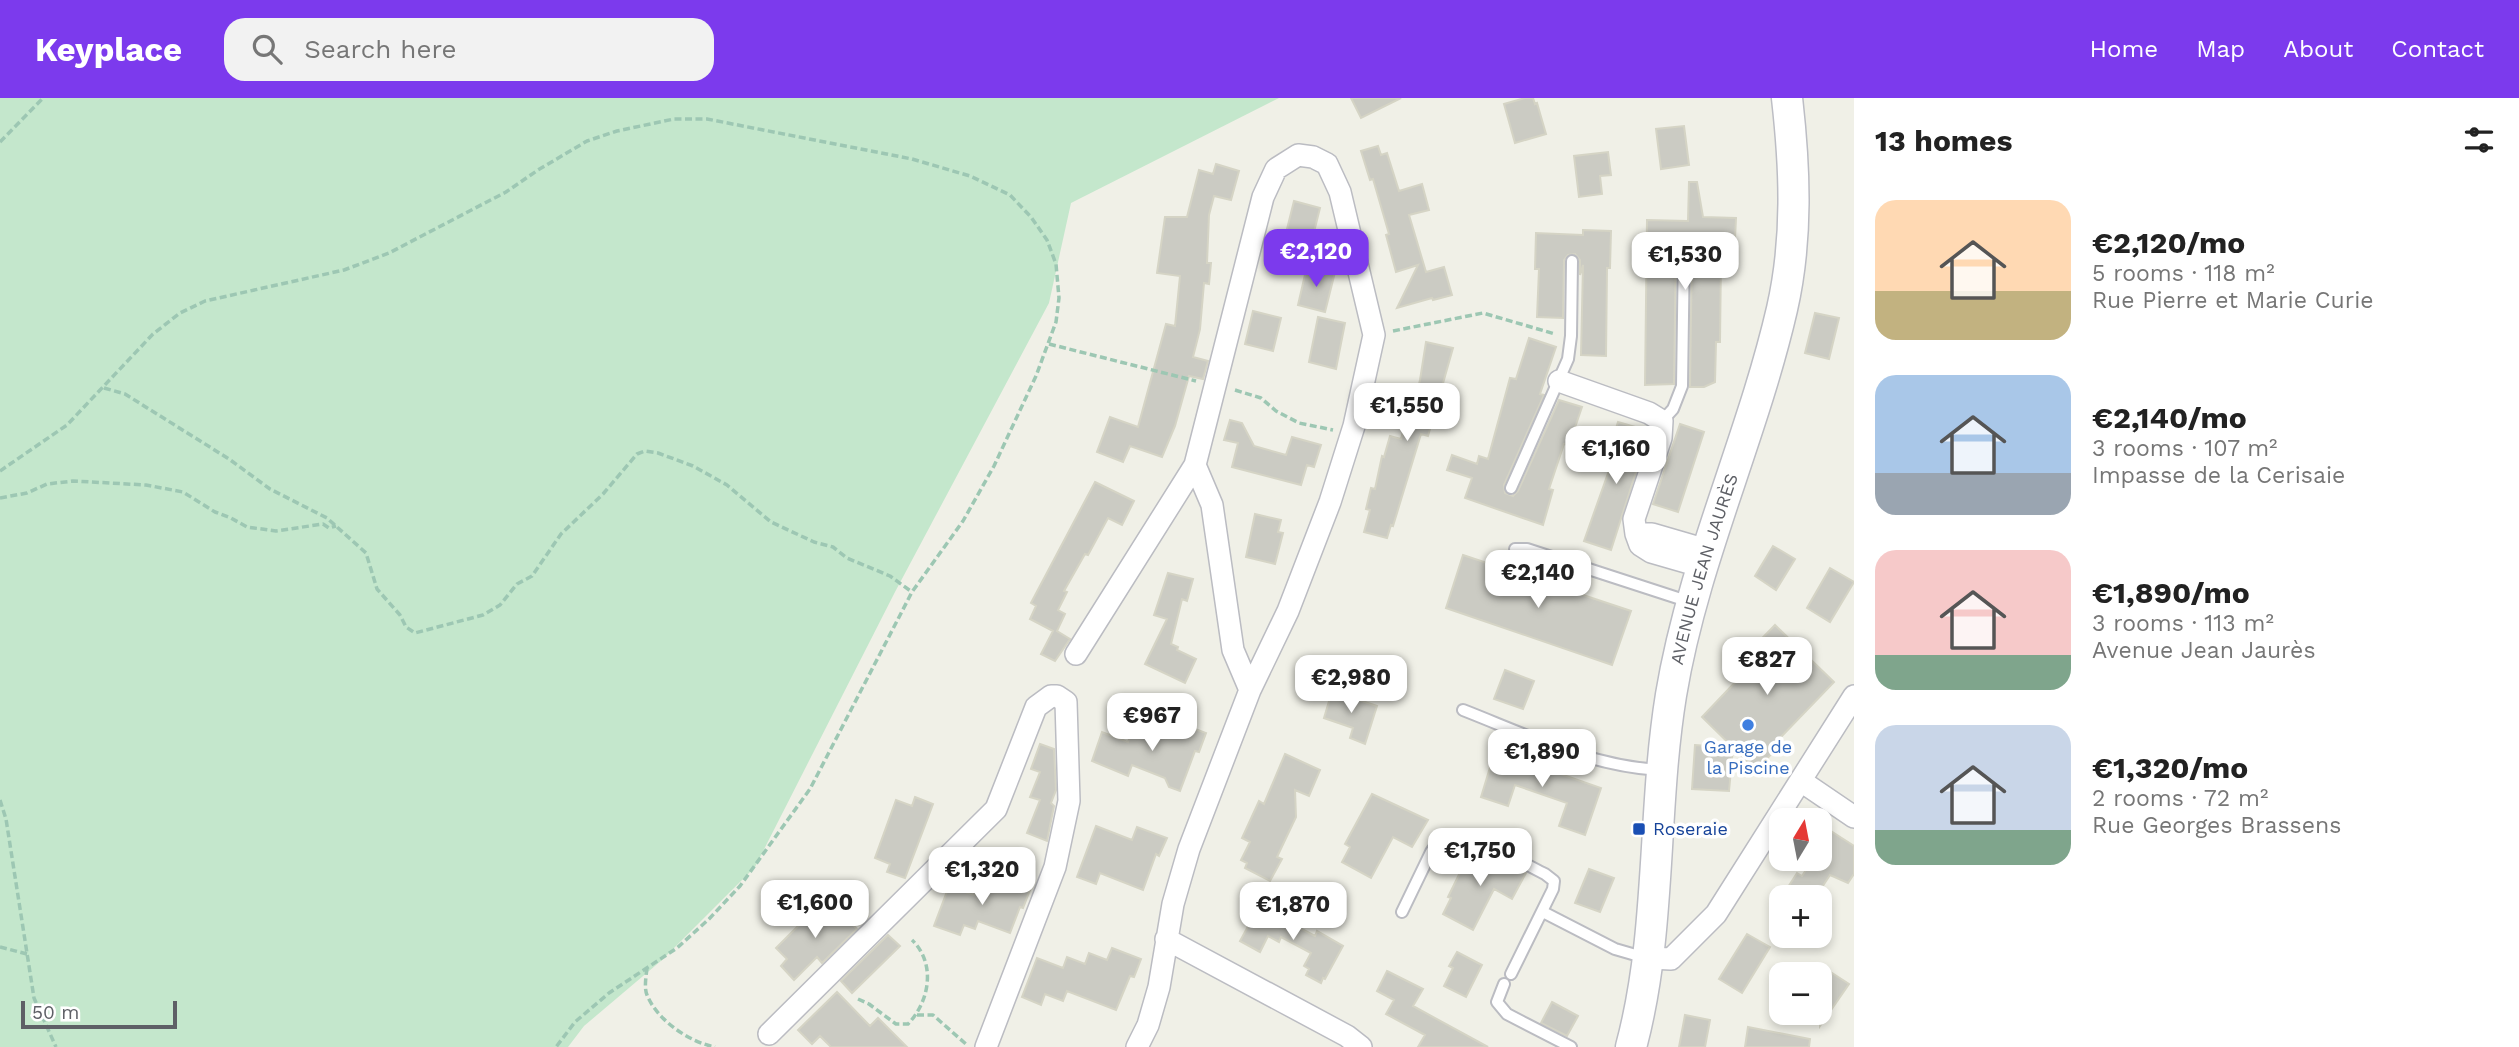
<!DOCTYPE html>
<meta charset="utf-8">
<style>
:root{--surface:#fff;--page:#f2f2f2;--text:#222;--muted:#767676;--accent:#7c3aed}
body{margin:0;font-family:"Work Sans",sans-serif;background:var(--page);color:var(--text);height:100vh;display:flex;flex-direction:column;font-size:26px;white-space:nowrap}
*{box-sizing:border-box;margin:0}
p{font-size:23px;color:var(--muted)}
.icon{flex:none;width:38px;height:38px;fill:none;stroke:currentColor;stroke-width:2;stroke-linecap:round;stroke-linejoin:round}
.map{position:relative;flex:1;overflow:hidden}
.panel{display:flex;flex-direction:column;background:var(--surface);width:665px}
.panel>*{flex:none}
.needle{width:46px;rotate:10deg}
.buttons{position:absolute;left:1769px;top:710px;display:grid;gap:14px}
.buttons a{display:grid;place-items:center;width:63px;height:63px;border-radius:14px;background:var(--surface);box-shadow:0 4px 10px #0003;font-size:35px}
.scale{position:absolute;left:21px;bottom:18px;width:156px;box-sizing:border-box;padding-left:7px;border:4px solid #5e6066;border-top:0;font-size:19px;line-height:24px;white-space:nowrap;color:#5e6066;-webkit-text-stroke:5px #fff;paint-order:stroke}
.price{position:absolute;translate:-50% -60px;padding:0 16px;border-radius:14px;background:#fff;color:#222;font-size:23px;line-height:46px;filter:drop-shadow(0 2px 4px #0008)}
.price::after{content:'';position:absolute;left:50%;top:42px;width:21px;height:16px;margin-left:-10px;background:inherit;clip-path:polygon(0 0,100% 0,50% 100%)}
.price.on{background:var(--accent);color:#fff}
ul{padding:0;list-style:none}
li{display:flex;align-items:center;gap:21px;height:175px;padding:0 21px}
li span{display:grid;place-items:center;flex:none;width:196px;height:140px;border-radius:21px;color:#555}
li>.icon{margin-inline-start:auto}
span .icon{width:84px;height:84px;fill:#fffc;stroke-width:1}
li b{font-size:30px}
h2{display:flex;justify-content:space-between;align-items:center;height:84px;padding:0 21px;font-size:30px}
header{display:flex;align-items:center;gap:42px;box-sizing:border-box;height:98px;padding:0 35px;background:var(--accent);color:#fff}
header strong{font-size:33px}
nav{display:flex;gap:38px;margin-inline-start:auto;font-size:24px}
.search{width:490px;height:63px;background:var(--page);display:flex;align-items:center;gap:18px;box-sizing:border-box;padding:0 24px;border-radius:21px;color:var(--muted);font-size:26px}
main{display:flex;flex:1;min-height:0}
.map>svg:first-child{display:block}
</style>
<header>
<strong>Keyplace</strong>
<div class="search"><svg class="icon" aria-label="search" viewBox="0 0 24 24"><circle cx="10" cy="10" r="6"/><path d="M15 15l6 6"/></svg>Search here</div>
<nav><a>Home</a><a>Map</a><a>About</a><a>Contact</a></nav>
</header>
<main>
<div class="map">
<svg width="1854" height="949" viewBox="0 0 1854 949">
<rect width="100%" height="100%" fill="#f0f0e7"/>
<path fill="#c4e7cc" d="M0 0H1279L1071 105 1049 205 895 494 755 769 662 862 584 928 568 949H0Z"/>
<path fill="#cbcbc3" stroke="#d5d4c5" stroke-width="2" d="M1351 0H1401L1361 20Z
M1525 0H1533L1535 6 1537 5 1546 36 1515 45 1504 6Z
M1684 28 1689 67 1661 71 1656 31Z
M1378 48 1381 57 1387 55 1399 93 1422 86 1429 112 1409 117 1426 174 1444 169 1452 197 1433 202 1432 200 1397 210 1418 167 1396 174 1386 137 1389 136 1373 81 1370 82 1361 53Z
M1608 54 1611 77 1600 78 1602 96 1579 99 1574 58Z
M1216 66 1239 73 1231 102 1214 98 1209 117 1207 165H1211L1209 186 1204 185 1200 231 1193 259 1208 263 1203 281 1189 278 1175 328 1162 359 1130 348 1123 364 1097 354 1110 319 1138 329 1166 226 1175 228 1180 178 1157 175 1165 119H1187L1199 72 1213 76Z
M1689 84H1697L1703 119 1736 120 1735 141 1724 140 1723 160H1721L1720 244H1716L1715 284 1704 289H1690L1692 149 1689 143 1683 141 1678 144 1676 149 1674 286 1645 287 1647 122 1688 123Z
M1294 103 1320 110 1310 150 1284 143Z
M1583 132 1611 133 1610 170H1607L1606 258 1581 257 1583 167 1580 177V162L1575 156 1568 157 1564 162 1563 220 1537 219 1539 171H1535L1536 135 1583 137Z
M1307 168 1335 174 1325 214 1298 207Z
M1253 213 1281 220 1273 253 1245 246Z
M1815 215 1839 220 1829 261 1805 255Z
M1318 219 1345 225 1336 271 1309 264Z
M1529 240 1556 249 1540 296 1544 297 1504 387 1505 395 1513 398 1518 393 1559 302 1582 309 1569 347 1564 346 1549 391 1553 392 1543 427 1465 400 1472 380 1447 372 1452 357 1477 366 1479 358 1488 361 1510 280 1516 281Z
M1426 244 1453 250 1428 338 1421 336 1393 428 1391 427 1387 440 1364 434 1370 412 1366 411 1371 390 1375 391 1382 358 1384 359 1390 338 1401 341 1406 321 1410 322 1420 282Z
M1230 322 1242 325 1254 348 1286 357 1292 339 1321 347 1314 369 1307 367 1301 387 1232 369 1238 345 1224 342Z
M1618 324 1642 331 1635 353 1642 355 1611 452 1584 443 1612 364 1606 362Z
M1680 326 1704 334 1678 414 1653 406Z
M1095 384 1134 403 1122 427 1108 420 1088 457 1085 456 1064 493 1067 494 1058 512 1065 516 1057 533 1070 541 1055 563 1041 556 1053 533 1030 521 1036 508 1031 505Z
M1255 416 1281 422 1278 434 1283 435 1275 466 1246 459Z
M1773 448 1795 461 1776 492 1755 478Z
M1463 457 1631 513 1612 567 1446 510Z
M1830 470 1854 484 1830 524 1807 510Z
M1168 475 1193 481 1187 503 1182 501 1171 546 1178 549 1177 552 1196 561 1185 585 1145 566 1167 521 1154 517Z
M1775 527 1834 584 1779 641 1782 645 1756 672 1702 619 1742 577 1734 569Z
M1505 572 1534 583 1523 611 1494 601Z
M1332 593 1377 608 1365 646 1350 640 1353 630 1324 620Z
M1177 624 1206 635 1199 654 1195 653 1180 693 1169 689 1165 680 1132 667 1128 678 1092 663 1102 634 1128 644 1132 633 1150 640 1154 630 1172 637Z
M1040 646 1054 651 1056 692 1051 705 1054 708 1047 743 1027 735 1040 702 1030 699 1040 674 1031 671Z
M1695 647 1733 650 1729 693 1692 691Z
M1495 653 1601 690 1585 737 1559 728 1567 705 1515 687 1508 708 1481 699Z
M1285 656 1320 672 1309 698 1295 692 1296 719 1277 759 1282 761 1270 783 1245 770 1247 765 1241 762 1250 744 1242 740 1259 703 1264 706Z
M1372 696 1428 722 1412 749 1393 739 1371 780 1342 764 1350 749 1345 746Z
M915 699 933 706 905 780 887 774 890 766 875 760 896 702 912 708Z
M1820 726 1854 748V776L1848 785 1830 777 1815 800H1781L1797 775 1802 778 1813 761H1820Z
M1096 728 1132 742 1137 729 1167 740 1159 758 1156 756 1143 792 1100 775 1096 786 1077 779Z
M1471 752 1526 775 1512 801 1494 791 1473 832 1443 816 1451 800 1448 799Z
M1589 771 1614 780 1600 814 1575 805Z
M1001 780 1030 792 1023 810 1020 809 1010 835 978 823 975 831 964 827 960 837 934 828 949 788 974 797 978 786 996 793Z
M820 806 831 817 837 811 857 831 822 865 817 859 794 882 781 868 787 861 776 850Z
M1259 808 1315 838 1317 833 1343 848 1325 881 1323 880 1321 885 1306 877 1309 871 1304 868 1311 855 1281 839 1279 844 1268 838 1260 854 1240 843Z
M1747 836 1770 849 1742 895 1719 881Z
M888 837 900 848 852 895 841 883Z
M1112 850 1141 861 1134 879 1130 878 1116 912 1067 893 1063 903 1045 896 1041 907 1022 899 1037 860 1063 870 1067 859 1085 866 1089 855 1107 862Z
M1457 854 1482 867 1466 899 1444 888 1453 870 1449 868Z
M1826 871 1849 886 1820 928V879Z
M1387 873 1423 891 1413 908 1488 949H1418L1425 937 1386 916 1394 902 1377 893Z
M837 894 870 928 878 920 907 949H831L820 938 812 946 798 932Z
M1552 904 1578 918 1567 938 1541 925Z
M1685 917 1710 922 1705 949H1679Z
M1748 929 1810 941 1809 949H1745Z"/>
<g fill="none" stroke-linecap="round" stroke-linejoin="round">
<defs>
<path id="lane" d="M1662 323 1673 311 1682 288 1684 149
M1511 390 1568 261 1571 238 1572 163
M1515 451H1527L1690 504
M1463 612C1527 637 1590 668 1659 672
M1402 814 1431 754C1451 721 1520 764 1545 776L1554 783 1553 791 1511 876
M1543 814 1615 851 1646 860
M1504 886 1497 904 1507 916 1571 949"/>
<path id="street" d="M1559 283 1649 315 1662 323 1661 340 1634 421 1636 436 1640 447 1651 454 1703 469
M1636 436H1652L1707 452
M1076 556 1195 367
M1801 683 1854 719
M1166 841 1347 938 1361 949
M1649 860 1671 861 1716 816 1854 598
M769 936 996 711 1036 609 1051 598H1057L1066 604 1069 703 1055 769 986 949
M1137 949 1148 927 1159 889 1173 806 1189 751 1250 592 1288 513 1330 404 1354 328 1374 237 1340 94 1327 66 1313 59 1298 57 1276 71 1263 99 1195 367 1212 407 1233 552 1250 592"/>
<g id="secondary">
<path id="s1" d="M1631 949C1662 834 1652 714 1671 597 1693 464 1752 341 1782 211 1798 141 1795 70 1787 0"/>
</g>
</defs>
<use href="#lane" stroke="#bbbcc2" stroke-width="14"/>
<use href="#street" stroke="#bbbcc2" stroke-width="24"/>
<use href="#secondary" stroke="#bcbdc4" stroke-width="33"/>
<path stroke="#9dc7b3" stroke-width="3.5" stroke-dasharray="7 3.5" stroke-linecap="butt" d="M0 44 43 0
M1393 233 1483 215 1555 236
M1049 246 1196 283
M104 290 125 296 229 361 270 391 327 420 366 455 377 491 400 517 406 529 415 535 483 517 500 507 517 486 532 478 561 436 603 396 637 356 645 353 658 355 693 368 727 387 771 424 814 444 833 449 847 460 890 478 912 494
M1235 292 1261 300 1276 313 1299 325 1333 332
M0 373 67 327 153 236 180 215 205 203 344 172 389 155 506 94 538 72 587 43 617 33 674 21H707L912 61 970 78 1010 97 1031 119 1047 142 1056 166 1059 200 1056 224 1036 278 994 368 963 423 912 494 810 691 740 788 709 821 677 850 609 895 575 924 556 949
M0 400 27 395 47 386 73 383 146 387 183 394 215 414 231 420 247 429 276 433 323 426 329 430 336 428
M0 702 6 721 34 900 56 949
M0 849 27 856
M647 870C646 879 644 890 647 897 657 922 689 944 715 949
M858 901 869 906 896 926H908C930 903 936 865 912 842
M917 917H933L967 947"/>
<use href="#lane" stroke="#fff" stroke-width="10"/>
<use href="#street" stroke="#fff" stroke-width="21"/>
<use href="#secondary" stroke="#fff" stroke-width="30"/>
</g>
<circle fill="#3f7fe0" stroke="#fff" stroke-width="2.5" cx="1748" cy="627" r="7"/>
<rect fill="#1a4fb4" stroke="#fff" stroke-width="2.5" x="1632" y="724" width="14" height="14" rx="3.5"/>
<g text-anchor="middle" stroke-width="7" stroke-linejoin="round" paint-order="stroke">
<g font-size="18" fill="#5e6066" stroke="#fff">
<text dy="6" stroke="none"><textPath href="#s1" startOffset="485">AVENUE JEAN JAURÈS</textPath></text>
</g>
<g font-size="18" fill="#366cbe" stroke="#fff">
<text x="1748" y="655">Garage de<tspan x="1748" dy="21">la Piscine</tspan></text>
</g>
<g font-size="18" fill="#164399" stroke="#fff" text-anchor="start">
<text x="1653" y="737">Roseraie</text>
</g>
</g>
</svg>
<div class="buttons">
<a><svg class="needle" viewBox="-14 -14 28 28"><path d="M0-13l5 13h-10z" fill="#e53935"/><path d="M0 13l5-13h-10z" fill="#767676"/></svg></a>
<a>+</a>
<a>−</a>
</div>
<div class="scale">50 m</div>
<b class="price on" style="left:1316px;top:191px">€2,120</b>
<b class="price" style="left:1685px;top:194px">€1,530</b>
<b class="price" style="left:1407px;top:345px">€1,550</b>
<b class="price" style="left:1616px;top:388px">€1,160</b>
<b class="price" style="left:1538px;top:512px">€2,140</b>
<b class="price" style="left:1767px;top:599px">€827</b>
<b class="price" style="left:1351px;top:617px">€2,980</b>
<b class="price" style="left:1152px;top:655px">€967</b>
<b class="price" style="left:1542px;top:691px">€1,890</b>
<b class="price" style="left:1480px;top:790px">€1,750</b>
<b class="price" style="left:982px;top:809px">€1,320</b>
<b class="price" style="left:815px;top:842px">€1,600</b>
<b class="price" style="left:1293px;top:844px">€1,870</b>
</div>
<section class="panel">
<h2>13 homes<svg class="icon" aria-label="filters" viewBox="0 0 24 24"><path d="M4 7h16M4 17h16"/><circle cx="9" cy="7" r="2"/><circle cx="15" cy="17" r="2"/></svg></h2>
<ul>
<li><span style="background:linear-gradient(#ffd9b3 65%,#c2b280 0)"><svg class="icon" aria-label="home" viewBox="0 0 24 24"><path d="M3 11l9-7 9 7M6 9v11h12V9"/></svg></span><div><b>€2,120/mo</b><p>5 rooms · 118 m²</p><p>Rue Pierre et Marie Curie</p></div></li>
<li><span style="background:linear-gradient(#a9c7e8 70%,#9aa5b1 0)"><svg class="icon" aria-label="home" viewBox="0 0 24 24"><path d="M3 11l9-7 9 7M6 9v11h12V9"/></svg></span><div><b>€2,140/mo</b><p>3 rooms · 107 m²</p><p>Impasse de la Cerisaie</p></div></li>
<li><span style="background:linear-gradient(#f6c9c9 75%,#7fa58c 0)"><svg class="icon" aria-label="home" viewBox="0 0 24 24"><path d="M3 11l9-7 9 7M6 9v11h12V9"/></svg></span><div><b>€1,890/mo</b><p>3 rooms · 113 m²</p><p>Avenue Jean Jaurès</p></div></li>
<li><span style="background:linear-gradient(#c9d6e8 75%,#7fa58c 0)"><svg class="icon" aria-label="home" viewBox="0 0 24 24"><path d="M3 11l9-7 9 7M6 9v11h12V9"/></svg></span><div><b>€1,320/mo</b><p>2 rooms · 72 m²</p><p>Rue Georges Brassens</p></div></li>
</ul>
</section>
</main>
